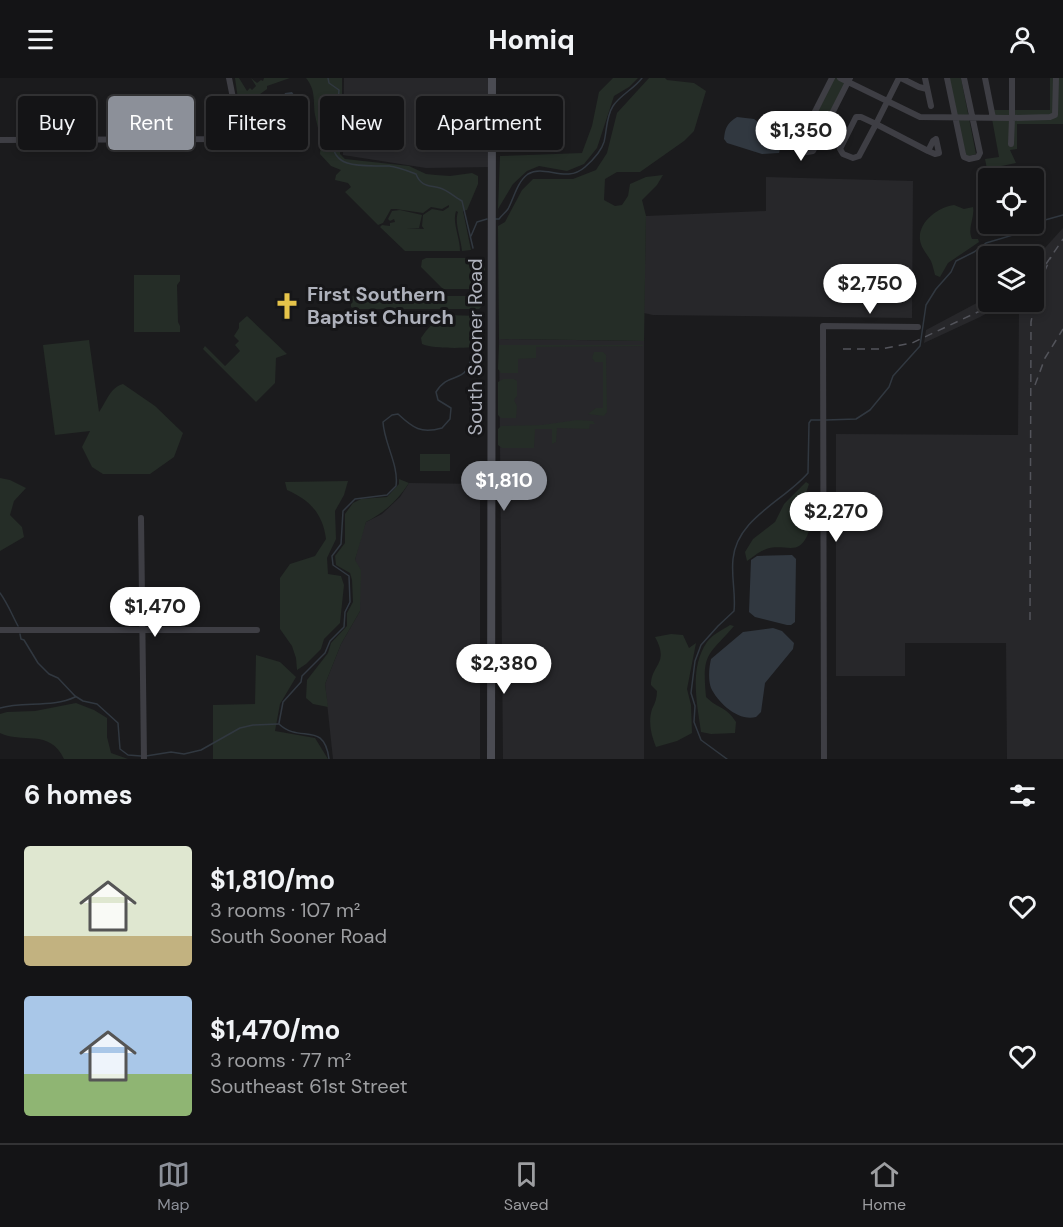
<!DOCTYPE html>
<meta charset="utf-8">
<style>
:root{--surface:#141416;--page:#1d1d1f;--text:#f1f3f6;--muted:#9d9ea1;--line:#333335;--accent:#8c9099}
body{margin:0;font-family:"DM Sans",sans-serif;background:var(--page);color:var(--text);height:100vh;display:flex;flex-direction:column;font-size:22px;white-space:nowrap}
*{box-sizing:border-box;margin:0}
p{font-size:20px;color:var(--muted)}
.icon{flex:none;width:33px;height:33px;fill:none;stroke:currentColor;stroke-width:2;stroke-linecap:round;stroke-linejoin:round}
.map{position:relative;height:681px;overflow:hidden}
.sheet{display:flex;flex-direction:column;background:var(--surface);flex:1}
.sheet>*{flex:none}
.top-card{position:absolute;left:18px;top:18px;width:600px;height:54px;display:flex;gap:12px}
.controls{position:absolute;left:978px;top:90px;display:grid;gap:12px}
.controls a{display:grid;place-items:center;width:66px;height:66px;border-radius:6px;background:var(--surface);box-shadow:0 3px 9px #0003,0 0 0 2px var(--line);font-size:30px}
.price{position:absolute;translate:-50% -51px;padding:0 14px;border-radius:21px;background:#fff;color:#222;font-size:20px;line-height:39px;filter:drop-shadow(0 2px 3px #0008)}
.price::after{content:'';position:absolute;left:50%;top:36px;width:18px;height:14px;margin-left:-9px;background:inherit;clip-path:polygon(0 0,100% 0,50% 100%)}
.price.on{background:var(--accent);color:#fff}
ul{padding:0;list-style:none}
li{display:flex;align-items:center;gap:18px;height:150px;padding:0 24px}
li span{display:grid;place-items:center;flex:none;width:168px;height:120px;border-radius:6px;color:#555}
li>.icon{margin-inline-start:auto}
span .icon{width:72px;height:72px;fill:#fffc;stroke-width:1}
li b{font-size:26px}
h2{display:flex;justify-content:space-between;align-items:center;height:72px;padding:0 24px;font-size:26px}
.chip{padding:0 21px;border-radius:6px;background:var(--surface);box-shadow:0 3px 9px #0003,0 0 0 2px var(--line);font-size:21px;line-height:54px}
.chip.on{background:var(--accent);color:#fff}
header{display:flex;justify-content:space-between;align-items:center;height:78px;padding:0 24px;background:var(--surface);font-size:27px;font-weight:800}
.tab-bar{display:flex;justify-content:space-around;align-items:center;height:84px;border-top:2px solid var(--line);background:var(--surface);font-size:16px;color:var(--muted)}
.tab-bar a{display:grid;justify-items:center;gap:3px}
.tab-bar .on{color:var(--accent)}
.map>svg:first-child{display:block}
</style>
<header><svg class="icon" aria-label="menu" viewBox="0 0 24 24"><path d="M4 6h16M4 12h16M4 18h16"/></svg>Homiq<svg class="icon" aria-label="person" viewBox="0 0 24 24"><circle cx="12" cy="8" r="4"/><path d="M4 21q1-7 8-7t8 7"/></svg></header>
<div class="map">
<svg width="1063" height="681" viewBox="0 0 1063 681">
<rect width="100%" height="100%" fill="#1b1b1d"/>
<path fill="#27272a" d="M344 0H492V89L426 90 343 77Z
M766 99 913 103 912 240 653 237 644 235 646 138 766 133Z
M1063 150V681H1007L1006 565H905V598H836V356L1018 357 1019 228 1020 224H1034V182Z
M988 219V224H1007L980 239 924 265 926 252Z
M499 261 644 263V681H503Z
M409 405 480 406V681H333L325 606 341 566 360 533 355 482 361 457 366 444 382 436 400 419Z"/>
<path fill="#252d27" d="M235 0H239L247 13 250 10 252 12 256 8 251 0 257 5 261 2 263 3 264 0H290L267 8V11L244 28H239Z
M306 0H342V52L340 76 345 81 409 88 426 96 436 97 450 98 472 95 478 98V106L467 132 463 133 471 172 462 173C461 160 454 145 458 134L456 133C452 145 460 159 460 173H405L380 149 382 147 390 148V145L395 144 394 141 390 143 388 141 392 133 400 132 422 137 419 150H406L424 151 422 148 423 137 432 131 443 133 449 129V127L442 131 431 129 423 135 396 131H391L383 145 378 147 345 114 351 109 348 105 335 102 336 97 341 92 331 88 320 76C322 62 318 51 315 37 313 23 316 12 306 0Z
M613 0H638L629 9 614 18 597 70 584 86 567 93 539 88 527 93 513 106 498 131 500 78 582 75 592 48 599 14Z
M649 0H665L667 2 694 5 706 13 694 53 684 63 640 94H617L605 101 604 122 615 128 622 127 628 118 630 106 646 99 663 97 657 107 642 122 646 138 644 263 499 261 498 148 505 144 522 112 533 101H573L596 92 607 75 617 35Z
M831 0H848L812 72 800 67Z
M949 0H961L976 76 966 79Z
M1050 0H1063V46H1017V71L1010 72 1016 85 987 91 985 81 999 79 990 30 995 32H1050Z
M954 127 964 131 973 129C975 140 967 150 972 161H978L979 164 948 185 940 199 935 197C934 193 933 188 931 183 927 176 921 170 920 162 918 144 938 129 954 127Z
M426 180H483C486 188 486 204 481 211H443L421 189 422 182Z
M134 197H180V203L177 207 178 244 180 248V254H134Z
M353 218H479L484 221V226L479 231H355L351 229V221Z
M445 237 482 238 484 241 483 267C472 271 433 271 422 266L421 260C426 252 436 241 445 237Z
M247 238 287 276 276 280 275 305 256 324 203 271 205 268 225 288 240 273 235 267 239 263 234 258 239 250V245Z
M89 262 99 334C106 325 110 309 123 306L155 328 183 355 174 379 150 396H103L92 389 82 369 90 353 55 357 43 267Z
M499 267H643V268L536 269V280L518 281V295H501L498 291Z
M594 274H603L606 277 607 334 604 338 588 336 596 330H603V284H595L592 280Z
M503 301H514L517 303V318L514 322 517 328 516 340H501L498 337V304Z
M577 342 593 343 595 346H590L589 351 557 350 556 364 552 366V351H535L534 370H502L498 367V351L501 348 542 347Z
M420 376H450V393H420Z
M0 400 10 402 26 410 14 423 10 437 22 449 24 459 0 473Z
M399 401 409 405C397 423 385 434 366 444L355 482 361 492 360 533 341 566 325 606 328 629 313 626 306 620 307 602 328 575 331 565 347 548V535L353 524 352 502 350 495 336 487 335 478 345 465V436L353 425 361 421 387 419 399 406Z
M348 403 344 417 335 433 336 461 327 480 328 496 341 498 344 507 340 545 324 561 321 571 306 586 297 592 296 580 292 568 280 551V500L290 486 315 478 326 461C323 436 310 422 287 412L285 404Z
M806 404 809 406 802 427 801 443 807 448 809 453C799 482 784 463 764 472 758 474 752 480 747 483L745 474 753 461 775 444 784 426Z
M730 547 734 548C707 579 702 575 706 619 718 631 726 628 736 644L735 655 711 656 701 654C697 625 689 590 707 564 712 557 722 552 730 547Z
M671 556 683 557 689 570 696 565 687 611 691 627 692 655 677 663 656 669C651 657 648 644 652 631 655 625 657 620 657 613L651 607C651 586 670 586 655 559Z
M256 577 280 584 296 599 280 626 275 653 315 660 328 681H213V627L255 626Z
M76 625 94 632 107 640V659L111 675 128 681H64C50 650 21 666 0 655V636L7 634 35 633Z"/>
<path fill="#313840" d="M292 14C299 21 298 63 294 72L288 73 282 67C282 51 278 29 285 15Z
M737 39 754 41 782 61 779 75 762 76 727 65 724 61C725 50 727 45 737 39Z
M792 477 796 481 795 544 791 547H787L755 539 749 534 751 482 757 478Z
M773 550 782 553 794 565 793 571 765 605 761 634 756 639C739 644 718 625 711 610 708 601 709 590 711 581L743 554Z"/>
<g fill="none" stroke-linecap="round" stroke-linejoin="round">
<path stroke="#313840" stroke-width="1.5" d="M328 0 329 5 339 12C338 30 333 48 333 64 332 93 368 87 389 88 398 89 408 93 416 96 421 109 429 107 440 110 447 112 455 119 462 123L473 170
M495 141H499C501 138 506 134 508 131 514 120 517 104 528 96 545 86 566 106 585 89 593 82 601 74 604 64 607 52 606 39 613 28 620 17 634 11 642 0
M471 158 477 144 487 141
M826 342 856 341 870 332 889 309 893 298 920 268 926 227 936 211 951 194 956 183 974 174 986 165 1020 155 1045 142 1063 137
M0 515C8 526 12 537 18 548
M20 556 21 561 24 562 38 585 49 596 58 600 75 618 83 623 97 626 118 645 120 671 128 677 141 678
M0 630C22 623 53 630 75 619
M279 645 283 624 301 604 302 598 325 575 330 563 344 549 345 534 350 524 349 498 333 487 332 478 341 466 343 433 355 421 387 417 396 408C399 387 384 365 383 344L392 337 398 336C413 350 421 356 442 350L450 341 451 330 438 322 436 314C447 296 460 303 467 291 470 288 471 281 472 277
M279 646C300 666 324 642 329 681
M146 678 171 674 184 676 201 672 240 650 253 647 278 646
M727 681 701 662 694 644 695 628 691 615 695 583 701 567 718 548 734 533C736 516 731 499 733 481 737 440 784 423 808 395L809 345 811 342H821"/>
<path stroke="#3e3e44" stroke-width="6" d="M832 0 799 65 801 70 807 74 813 73 850 0
M840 0 920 39 1012 40V0
M899 0 876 46 928 73 935 76 939 75 936 61 933 63 928 73
M901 0 919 9 927 11
M925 0 931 28
M947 0 963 76 964 79 969 81 978 79 980 75 964 0
M985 0 993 40
M856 39H861L876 46 859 78 853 80 843 76 840 71Z
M0 62 229 61 232 58 234 53 233 20 229 0
M1011 66 1012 40 1050 39 1055 37 1056 0
M141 440 144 681
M0 552H257
M824 681 823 248 918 249"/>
<path stroke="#4a4b52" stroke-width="8" d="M491 681 492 0"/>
<path stroke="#53545b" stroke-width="1.5" stroke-dasharray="8 6" stroke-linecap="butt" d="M1046 186 1063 161
M843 271H881L912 265 999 224
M1035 307 1045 280 1063 251
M1030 542 1031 244 1038 208 1051 179"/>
</g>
<defs>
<symbol id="church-bare" viewBox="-9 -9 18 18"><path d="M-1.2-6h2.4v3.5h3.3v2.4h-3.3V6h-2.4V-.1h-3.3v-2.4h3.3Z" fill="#e6c44a" stroke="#161618" stroke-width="2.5" paint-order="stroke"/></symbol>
</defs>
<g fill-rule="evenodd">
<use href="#church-bare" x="268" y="209" width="38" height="38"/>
</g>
<g text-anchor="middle" stroke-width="6" stroke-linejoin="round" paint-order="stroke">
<g font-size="20" font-weight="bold" fill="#aeb1bb" stroke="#161618" text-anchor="start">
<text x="307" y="223">First Southern<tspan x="307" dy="23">Baptist Church</tspan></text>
</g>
<g font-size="20" fill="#aeb1bb" stroke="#161618">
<text transform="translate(475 269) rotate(-90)" y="7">South Sooner Road</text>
</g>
</g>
</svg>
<div class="controls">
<a><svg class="icon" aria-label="locate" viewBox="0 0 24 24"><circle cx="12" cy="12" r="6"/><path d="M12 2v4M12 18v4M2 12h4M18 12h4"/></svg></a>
<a><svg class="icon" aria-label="layers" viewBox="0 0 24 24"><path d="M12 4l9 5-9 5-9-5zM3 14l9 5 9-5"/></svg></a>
</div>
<b class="price" style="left:801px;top:84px">$1,350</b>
<b class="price" style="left:870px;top:237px">$2,750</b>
<b class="price on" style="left:504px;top:434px">$1,810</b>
<b class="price" style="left:836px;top:465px">$2,270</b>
<b class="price" style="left:155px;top:560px">$1,470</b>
<b class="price" style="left:504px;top:617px">$2,380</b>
<div class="top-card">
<a class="chip">Buy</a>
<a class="chip on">Rent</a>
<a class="chip">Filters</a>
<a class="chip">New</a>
<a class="chip">Apartment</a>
</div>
</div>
<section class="sheet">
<h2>6 homes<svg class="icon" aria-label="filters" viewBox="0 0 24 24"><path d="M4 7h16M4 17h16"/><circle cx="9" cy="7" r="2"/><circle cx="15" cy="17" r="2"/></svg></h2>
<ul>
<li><span style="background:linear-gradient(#dfe7d0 75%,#c2b280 0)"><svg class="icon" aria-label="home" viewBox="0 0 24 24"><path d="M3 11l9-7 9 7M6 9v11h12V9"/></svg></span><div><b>$1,810/mo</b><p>3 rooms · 107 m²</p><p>South Sooner Road</p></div><svg class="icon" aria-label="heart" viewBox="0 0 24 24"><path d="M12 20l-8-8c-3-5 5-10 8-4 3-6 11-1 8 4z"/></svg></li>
<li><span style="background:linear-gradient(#a9c7e8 65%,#8fb573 0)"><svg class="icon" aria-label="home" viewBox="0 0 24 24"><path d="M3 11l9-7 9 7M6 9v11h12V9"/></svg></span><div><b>$1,470/mo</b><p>3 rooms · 77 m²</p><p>Southeast 61st Street</p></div><svg class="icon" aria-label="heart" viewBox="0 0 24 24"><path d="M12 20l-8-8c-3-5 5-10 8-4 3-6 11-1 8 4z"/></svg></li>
</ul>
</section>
<nav class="tab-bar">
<a class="on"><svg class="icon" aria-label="map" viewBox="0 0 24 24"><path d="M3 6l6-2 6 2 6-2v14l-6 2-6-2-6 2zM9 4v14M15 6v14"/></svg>Map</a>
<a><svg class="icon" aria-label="saved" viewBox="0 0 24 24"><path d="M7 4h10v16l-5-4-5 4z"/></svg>Saved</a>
<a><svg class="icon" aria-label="home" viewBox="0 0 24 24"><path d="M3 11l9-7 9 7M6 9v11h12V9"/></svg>Home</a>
</nav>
